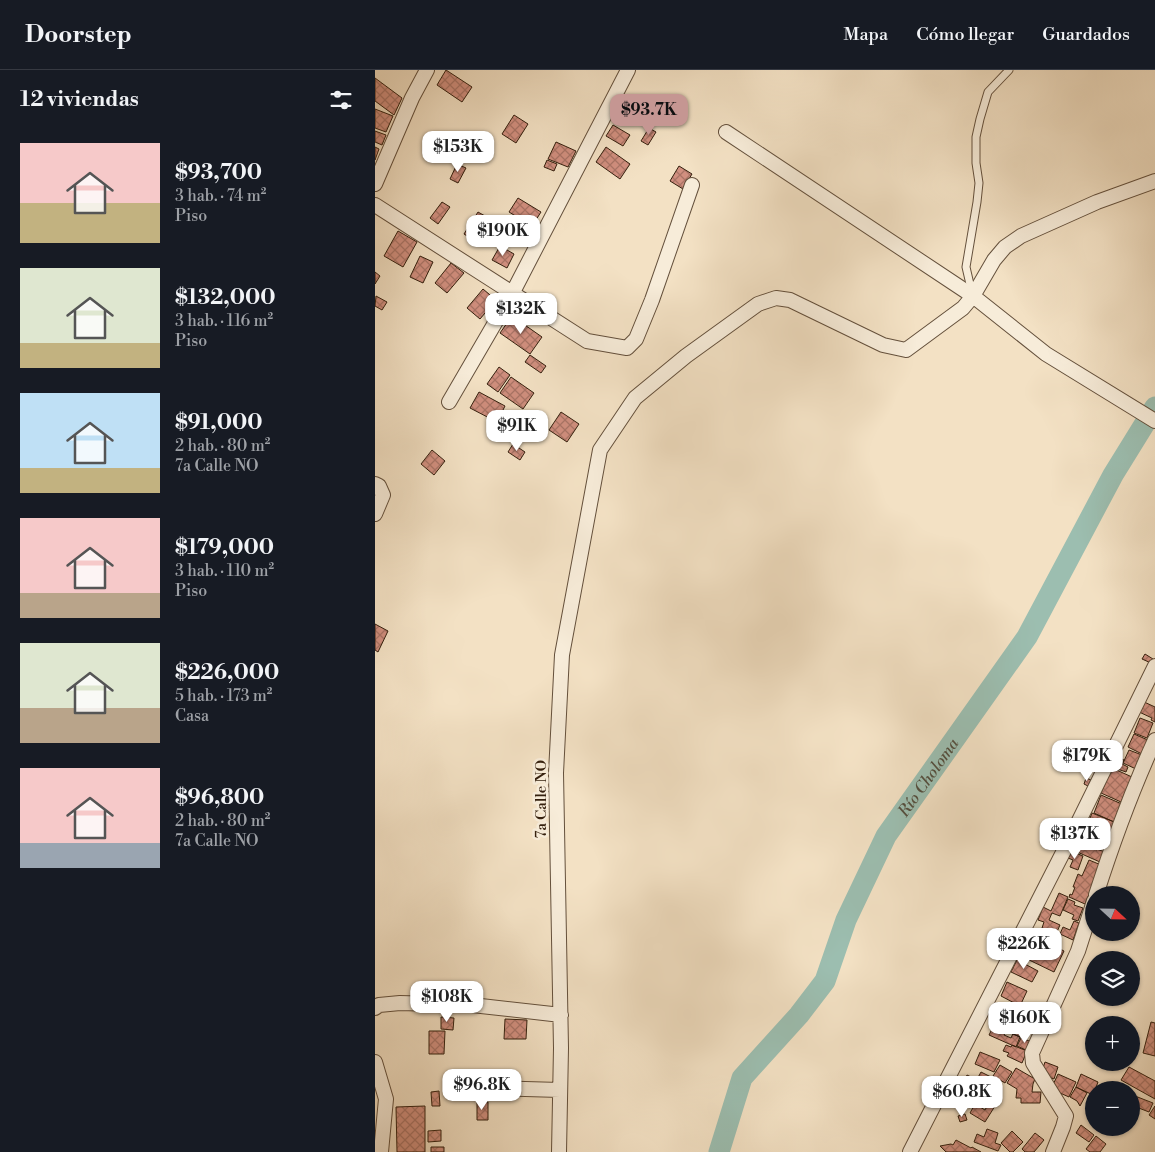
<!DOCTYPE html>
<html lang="es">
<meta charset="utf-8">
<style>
:root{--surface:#171b24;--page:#242831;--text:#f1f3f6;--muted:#9ea1a6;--line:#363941;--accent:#c59692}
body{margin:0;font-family:"Libre Bodoni",serif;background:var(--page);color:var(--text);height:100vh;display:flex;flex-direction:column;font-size:19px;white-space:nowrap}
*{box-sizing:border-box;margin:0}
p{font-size:16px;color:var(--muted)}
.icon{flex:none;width:28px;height:28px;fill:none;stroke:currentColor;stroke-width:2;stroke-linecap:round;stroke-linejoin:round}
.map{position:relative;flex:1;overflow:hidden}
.sheet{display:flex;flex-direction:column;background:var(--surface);width:375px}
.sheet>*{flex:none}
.needle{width:32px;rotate:112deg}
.buttons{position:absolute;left:710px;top:816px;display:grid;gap:10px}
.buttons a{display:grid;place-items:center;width:55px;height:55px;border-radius:50%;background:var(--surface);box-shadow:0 1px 4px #0004;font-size:25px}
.price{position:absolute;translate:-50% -42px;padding:0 11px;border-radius:10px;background:#fff;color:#222;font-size:16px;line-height:32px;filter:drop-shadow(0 1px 2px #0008)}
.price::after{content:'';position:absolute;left:50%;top:30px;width:15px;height:11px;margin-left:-8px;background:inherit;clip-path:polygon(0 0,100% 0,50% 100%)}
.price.current{background:var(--accent);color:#111}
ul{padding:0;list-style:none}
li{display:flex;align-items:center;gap:15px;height:125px;padding:0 20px}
li span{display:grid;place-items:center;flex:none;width:140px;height:100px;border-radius:0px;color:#555}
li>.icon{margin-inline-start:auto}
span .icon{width:60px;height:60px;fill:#fffc;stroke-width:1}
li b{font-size:21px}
h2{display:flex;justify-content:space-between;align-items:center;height:60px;padding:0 20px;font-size:21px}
header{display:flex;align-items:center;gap:30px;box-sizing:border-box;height:70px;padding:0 25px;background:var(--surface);border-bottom:1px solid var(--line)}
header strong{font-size:24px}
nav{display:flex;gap:28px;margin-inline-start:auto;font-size:18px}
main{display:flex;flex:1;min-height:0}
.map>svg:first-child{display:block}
</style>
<header>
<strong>Doorstep</strong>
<nav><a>Mapa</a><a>Cómo llegar</a><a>Guardados</a></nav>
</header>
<main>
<section class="sheet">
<h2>12 viviendas<svg class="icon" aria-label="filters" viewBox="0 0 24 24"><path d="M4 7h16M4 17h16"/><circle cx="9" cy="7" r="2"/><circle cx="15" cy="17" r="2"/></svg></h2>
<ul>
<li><span style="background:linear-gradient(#f6c9c9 60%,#c2b280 0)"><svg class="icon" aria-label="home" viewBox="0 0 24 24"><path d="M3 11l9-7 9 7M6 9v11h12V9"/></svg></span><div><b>$93,700</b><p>3 hab. · 74 m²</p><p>Piso</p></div></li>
<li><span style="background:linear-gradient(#dfe7d0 75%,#c2b280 0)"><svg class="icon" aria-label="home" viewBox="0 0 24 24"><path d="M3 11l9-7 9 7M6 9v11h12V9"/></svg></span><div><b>$132,000</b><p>3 hab. · 116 m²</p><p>Piso</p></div></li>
<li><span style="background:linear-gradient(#bfe0f5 75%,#c2b280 0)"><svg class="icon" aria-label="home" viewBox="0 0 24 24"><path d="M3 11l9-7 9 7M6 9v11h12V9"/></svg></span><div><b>$91,000</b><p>2 hab. · 80 m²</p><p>7a Calle NO</p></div></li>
<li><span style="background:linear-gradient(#f6c9c9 75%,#b9a48a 0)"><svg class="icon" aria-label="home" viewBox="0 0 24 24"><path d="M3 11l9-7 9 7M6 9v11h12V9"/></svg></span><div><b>$179,000</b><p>3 hab. · 110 m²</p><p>Piso</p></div></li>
<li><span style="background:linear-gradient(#dfe7d0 65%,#b9a48a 0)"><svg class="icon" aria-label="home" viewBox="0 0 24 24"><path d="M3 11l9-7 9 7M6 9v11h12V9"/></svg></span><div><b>$226,000</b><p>5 hab. · 173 m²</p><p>Casa</p></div></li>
<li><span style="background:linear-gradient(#f6c9c9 75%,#9aa5b1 0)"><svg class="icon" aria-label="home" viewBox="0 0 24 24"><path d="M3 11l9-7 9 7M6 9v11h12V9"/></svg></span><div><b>$96,800</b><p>2 hab. · 80 m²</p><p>7a Calle NO</p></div></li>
</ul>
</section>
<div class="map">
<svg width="780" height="1082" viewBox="0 0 780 1082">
<defs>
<pattern id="building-cross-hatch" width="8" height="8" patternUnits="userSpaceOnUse" patternTransform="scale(1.25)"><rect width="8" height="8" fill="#d18f7f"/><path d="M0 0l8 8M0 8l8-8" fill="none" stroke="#aa7466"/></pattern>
</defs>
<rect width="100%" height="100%" fill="#f3e1c4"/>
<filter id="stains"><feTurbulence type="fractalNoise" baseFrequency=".004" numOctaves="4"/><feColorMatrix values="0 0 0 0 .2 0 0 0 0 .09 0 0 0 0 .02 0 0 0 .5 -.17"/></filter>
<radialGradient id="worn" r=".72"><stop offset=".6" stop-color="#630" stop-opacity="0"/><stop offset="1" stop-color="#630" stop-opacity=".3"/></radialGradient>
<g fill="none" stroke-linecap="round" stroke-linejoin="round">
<path stroke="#9cbeb0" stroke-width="21" id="s1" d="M344 1082 367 1008 424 945 450 911 471 850 511 766 652 567 738 405 780 337"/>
</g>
<path fill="url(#building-cross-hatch)" stroke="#35200e" d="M71 0 97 17 87 32 62 15Z
M0 8 27 28 19 45 0 31Z
M0 39 18 46 11 62 0 58Z
M139 45 153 54 141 73 127 64Z
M238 55 255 65 248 76 231 66Z
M274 58 281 62 273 75 266 71Z
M0 61 11 65 7 75 0 72Z
M181 72 201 81 193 97 173 89Z
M0 77 4 79 0 90Z
M231 77 255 94 245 109 221 92Z
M172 90 182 94 179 101 169 97Z
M82 94 91 98 83 113 75 109Z
M304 96 317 104 308 119 295 111Z
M143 128 166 142 157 156 134 142Z
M67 132 75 137 63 154 55 148Z
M103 142 117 150 103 173 89 164Z
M132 150 160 167 154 177 126 160Z
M23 161 42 172 28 197 9 186Z
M125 176 139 184 132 198 117 190Z
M45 186 58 192 48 213 35 207Z
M76 193 89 203 72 223 60 213Z
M0 202 5 206 0 214Z
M108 219 121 230 105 249 92 238Z
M1 226 12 232 7 240 0 236Z
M137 246 167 267 155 284 125 263Z
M155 285 171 296 166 303 150 292Z
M124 297 135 305 123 322 112 314Z
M136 307 159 323 148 339 125 323Z
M104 322 130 336 122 352 95 338Z
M186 342 204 354 192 372 174 360Z
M138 374 150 382 145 390 133 382Z
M57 380 70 391 59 405 46 394Z
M0 554 13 561 3 582 0 580Z
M770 584 778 589 776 593 767 589Z
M767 631 780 637V652L776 650 777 648 762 641Z
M765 648 778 653 772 668 759 663Z
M759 664 773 670 767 684 753 677Z
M754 680 767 685 761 699 748 693Z
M742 687 749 690 747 694 753 697 751 702 737 697Z
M737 698 757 707 746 732 726 723Z
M711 708 716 710 713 716 709 714Z
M726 725 747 734 739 752 719 743Z
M717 743 742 753 734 772 727 769 722 780 705 773Z
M704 771 705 773 730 782 725 792 700 781Z
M696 781 708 786 703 800 695 797 698 790 693 788Z
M714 790 726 795 710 834 694 827 695 824 697 825 700 817H698L703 804 707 806Z
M684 823 693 827 685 846 677 843 674 850 685 855 681 864 667 858 669 852 663 850 668 837 676 841Z
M693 829 700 832 699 835 708 838 703 851 697 849 699 845 688 840Z
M699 851 704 853 698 870 685 864 688 857 695 860Z
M661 861 676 867 673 873 689 881 679 902 652 889 658 877 655 875Z
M644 886 650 889 648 893 663 901 657 912 636 902Z
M632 912 652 921 645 936 626 926Z
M637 942 647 946 644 954 652 958 648 968 638 964 645 967 641 977 614 965 623 947 636 953 629 965 636 968 640 959 635 957 637 953 633 951Z
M66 947 79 948 78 960 66 959Z
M130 949 152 950 151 969H129Z
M776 952 780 953V986L768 983Z
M54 961H70L69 984H54Z
M646 968 657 972 653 981 642 976Z
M631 975 636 977 637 975 652 981 647 993 632 986 634 983 628 981Z
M605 982 625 990 619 1002 600 994Z
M670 992 683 997 679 1009 666 1004Z
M625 995 637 1002 630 1013 618 1006Z
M754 997 780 1011V1029L746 1010Z
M641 998 660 1009 658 1014 657 1022H666L665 1033H646V1028H641L642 1019 632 1013Z
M606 1002 620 1009 615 1019 601 1011Z
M683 1004 701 1012 694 1027 676 1019Z
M706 1004 723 1012 720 1020H719L718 1025 701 1017Z
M592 1005 600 1009 594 1022 586 1018Z
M599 1013 625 1028 610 1052 595 1043 600 1034 610 1040 613 1034 594 1024Z
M729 1013 746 1020H727Z
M582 1017 601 1030 595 1038 577 1026Z
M701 1017 712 1023 705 1036 702 1031 695 1027Z
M64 1021 65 1036H57L56 1022Z
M760 1026 778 1033 774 1042 756 1035Z
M102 1032H113V1050H102Z
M50 1036V1082H22L21 1037Z
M780 1036V1049L774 1045Z
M590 1044 592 1050 585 1052 583 1046Z
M706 1055 719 1065 714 1072 701 1063Z
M612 1059 623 1063 620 1073 626 1075 623 1081 599 1072 602 1064 609 1067Z
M66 1060V1071L53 1072V1061Z
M637 1061 648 1072 638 1082H635L626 1073Z
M660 1063 669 1070 659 1082H650L647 1079Z
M721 1066 731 1074 725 1082H715L711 1079Z
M581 1070 596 1078 597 1077 606 1082H571L565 1076 576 1074 578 1075Z
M56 1077H69V1082H56Z"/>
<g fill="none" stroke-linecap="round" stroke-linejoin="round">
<defs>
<path id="lane" d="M597 223 591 197 602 132 604 113 601 93V67L605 49 613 22 634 0"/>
<path id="street" d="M351 62 598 226 671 284 780 351
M0 114 37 28 52 0
M0 135 212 271 252 278 261 269 277 230 317 115
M74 332 138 222 253 0
M0 414 4 416 8 425 0 444
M721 825C738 772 757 720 780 670
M0 938 4 935 25 933 97 935 186 945
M0 992 11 1029 6 1082
M82 1017 185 1020
M184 1082 186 978 181 703 187 585 225 380 260 328 311 286 383 234 401 228 415 230 508 275 531 280 588 238 598 226 619 190 630 177 646 166 722 132 780 111
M535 1082 699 761 780 596
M678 1082 688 1057 691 1046 658 993 657 983 703 881 719 831"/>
</defs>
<use href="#lane" stroke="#64503c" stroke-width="9"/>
<use href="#street" stroke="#64503c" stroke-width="16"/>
<use href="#lane" stroke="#f7ecd9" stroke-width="7"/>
<use href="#street" stroke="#f7ecd9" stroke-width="14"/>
</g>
<g text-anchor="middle" stroke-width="5" stroke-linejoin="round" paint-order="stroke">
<g font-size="15" fill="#35200e" stroke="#f7ecd9">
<text transform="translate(166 729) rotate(-90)" y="5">7a Calle NO</text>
</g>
<g font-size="16" font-style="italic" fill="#544f3f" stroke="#f7ecd9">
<text dy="6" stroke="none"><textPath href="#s1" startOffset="435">Río Choloma</textPath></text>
</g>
</g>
<rect width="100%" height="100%" filter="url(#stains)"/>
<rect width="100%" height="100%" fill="url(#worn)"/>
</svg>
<div class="buttons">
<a><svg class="needle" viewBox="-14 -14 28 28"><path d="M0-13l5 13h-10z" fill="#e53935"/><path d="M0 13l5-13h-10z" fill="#9ea1a6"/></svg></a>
<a><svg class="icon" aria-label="layers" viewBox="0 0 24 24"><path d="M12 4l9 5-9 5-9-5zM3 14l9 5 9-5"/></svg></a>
<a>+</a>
<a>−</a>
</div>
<b class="price current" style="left:274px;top:66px">$93.7K</b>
<b class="price" style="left:83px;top:103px">$153K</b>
<b class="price" style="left:128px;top:187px">$190K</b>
<b class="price" style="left:146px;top:265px">$132K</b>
<b class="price" style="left:142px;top:382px">$91K</b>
<b class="price" style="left:712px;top:712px">$179K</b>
<b class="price" style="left:700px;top:790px">$137K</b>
<b class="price" style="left:649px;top:900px">$226K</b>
<b class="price" style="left:72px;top:953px">$108K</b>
<b class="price" style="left:650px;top:974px">$160K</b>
<b class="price" style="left:107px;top:1041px">$96.8K</b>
<b class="price" style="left:587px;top:1048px">$60.8K</b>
</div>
</main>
